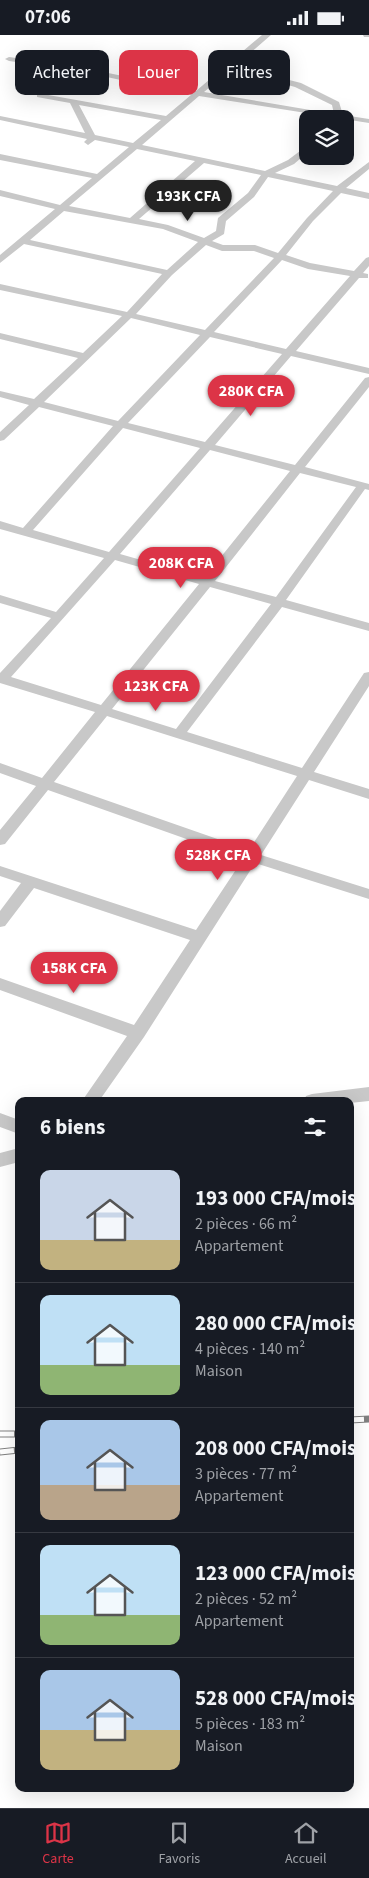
<!DOCTYPE html>
<html lang="fr">
<meta charset="utf-8">
<style>
:root{--surface:#171b24;--page:#242831;--text:#f1f3f6;--muted:#9ea1a6;--line:#363941;--accent:#dc3447}
body{margin:0;font-family:"Source Sans 3",sans-serif;background:var(--page);color:var(--text);height:100vh;display:flex;flex-direction:column;font-size:19px;white-space:nowrap}
*{box-sizing:border-box;margin:0}
p{font-size:16px;color:var(--muted)}
.icon{flex:none;width:28px;height:28px;fill:none;stroke:currentColor;stroke-width:2;stroke-linecap:round;stroke-linejoin:round}
.map{position:relative;flex:1;overflow:hidden}
.sheet{position:absolute;left:15px;top:1062px;width:339px;height:695px;display:flex;flex-direction:column;background:var(--surface);border-radius:10px;box-shadow:0 5px 20px #0002}
.sheet>*{flex:none}
.guide{position:absolute;left:15px;top:15px;width:340px;height:45px;display:flex;gap:10px}
.buttons{position:absolute;left:299px;top:75px;display:grid;gap:10px}
.buttons a{display:grid;place-items:center;width:55px;height:55px;border-radius:10px;background:var(--surface);box-shadow:0 5px 20px #0002;font-size:25px}
.price{position:absolute;translate:-50% -42px;padding:0 11px;border-radius:18px;background:var(--accent);color:#fff;font-size:16px;line-height:32px;filter:drop-shadow(0 1px 2px #0008)}
.price::after{content:'';position:absolute;left:50%;top:30px;width:15px;height:11px;margin-left:-8px;background:inherit;clip-path:polygon(0 0,100% 0,50% 100%)}
.price.active{background:#222;color:#fff}
ul{padding:0;list-style:none}
li{display:flex;align-items:center;gap:15px;height:125px;padding:0 25px}
li+li{border-top:1px solid var(--line)}
li span{display:grid;place-items:center;flex:none;width:140px;height:100px;border-radius:10px;color:#555}
li>.icon{margin-inline-start:auto}
span .icon{width:60px;height:60px;fill:#fffc;stroke-width:1}
li b{font-size:21px}
h2{display:flex;justify-content:space-between;align-items:center;height:60px;padding:0 25px;font-size:21px}
.chip{padding:0 18px;border-radius:10px;background:var(--surface);box-shadow:0 5px 20px #0002;font-size:18px;line-height:45px}
.chip.active{background:var(--accent);color:#fff}
.status{display:flex;justify-content:space-between;align-items:center;height:35px;padding:0 25px;background:var(--surface);direction:ltr}
.status svg{height:14px;fill:currentColor}
.dock{display:flex;justify-content:space-around;align-items:center;height:70px;border-top:1px solid var(--line);background:var(--surface);font-size:14px;color:var(--muted)}
.dock a{display:grid;justify-items:center;gap:2px}
.dock .active{color:var(--accent)}
.map>svg:first-child{display:block}
</style>
<div class="status"><b>07:06</b><svg viewBox="0 0 49 12"><path d="M0 12V9h3v3zM5 12V6h3v6zM10 12V3h3v9zM15 12V0h3v12zM26 1h20v11H26zM47 4h2v5h-2z"/></svg></div>
<div class="map">
<svg width="369" height="1773" viewBox="0 0 369 1773">
<rect width="100%" height="100%" fill="#fff"/>
<g fill="none" stroke-linecap="round" stroke-linejoin="round">
<path fill="#c8c8c8" fill-rule="evenodd" d="M262 0H271L235 31 301 48 339 67 343 80 369 84V88L199 61 142 110 265 136 288 125 308 110V117L294 129 275 138 337 151 369 127V134L346 153 369 158V164L341 158 313 186 286 220 310 228 354 236 366 223 369 222V231L363 238 368 239V243H359L296 316 369 333V339L291 321 215 410 295 430 365 343 369 342V352L305 432 369 449V455L365 454 286 565 369 588V596L282 572 187 697 302 733 364 638 369 637V651L314 737 369 754V764L309 745 261 820 369 854V864L255 828 144 1002 99 1066H82L127 1001 0 955V943L134 990 190 905 34 853 5 891 0 892V876L21 848 0 841V831L196 895 243 824 48 755 5 809 0 810V795L36 751 0 738V728L42 743 95 677 0 648V638L51 583 0 568V560L56 577 104 523 0 494V486L23 493 113 391 39 372 4 405 0 406V397L29 370 0 362V356L34 364 78 323 0 304V298L83 318 122 281 0 255V249L127 277 162 239 24 209 0 228V220L55 174 0 161V155L60 170 92 143 0 125V119L97 139 129 112 95 105 88 110 84 107 87 104 0 85V81L85 98 70 68 37 62V58L166 81 191 60 74 35 9 26 5 24 9 22 74 31 196 56ZM231 34 295 52 332 70 334 79 204 57ZM79 70 161 85 133 108 95 100ZM137 114 195 126 130 183 69 171ZM204 128 261 140 248 158 218 183 216 196 204 203 168 190 139 184ZM268 142 333 156 307 183 278 218 255 210H223L212 206 224 199 226 186 254 162ZM64 176 163 194 198 207 167 235 30 205ZM206 210 222 216H254L274 223 205 295 136 279 172 240ZM282 225 308 234 350 241 286 314 214 297ZM131 283 200 300 118 386 44 367ZM210 302 282 319 205 407 128 388ZM123 393 200 413 109 517 33 495ZM210 415 290 436 204 543 120 519ZM300 438 356 452 276 562 215 546ZM115 525 199 549 101 670 11 642ZM210 552 271 569 176 694 112 674ZM107 681 297 741 249 815 54 747Z
M363 0H369V2H364Z
M369 1052V1066L350 1068V1066H304L306 1061 312 1059Z
M0 1078 19 1085V1099L0 1092Z
M19 1113V1127L0 1132V1118Z"/>
<defs>
<path id="rail" d="M350 1385 369 1384
M0 1399H19
M0 1417 19 1415"/>
</defs>
<use href="#rail" stroke="#808080" stroke-width="7"/>
<use href="#rail" stroke="#fff" stroke-width="5" stroke-dasharray="14" stroke-linecap="butt"/>
</g>
</svg>
<div class="buttons">
<a><svg class="icon" aria-label="layers" viewBox="0 0 24 24"><path d="M12 4l9 5-9 5-9-5zM3 14l9 5 9-5"/></svg></a>
</div>
<b class="price active" style="left:188px;top:187px">193K CFA</b>
<b class="price" style="left:251px;top:382px">280K CFA</b>
<b class="price" style="left:181px;top:554px">208K CFA</b>
<b class="price" style="left:156px;top:677px">123K CFA</b>
<b class="price" style="left:218px;top:846px">528K CFA</b>
<b class="price" style="left:74px;top:959px">158K CFA</b>
<div class="guide">
<a class="chip">Acheter</a>
<a class="chip active">Louer</a>
<a class="chip">Filtres</a>
</div>
<section class="sheet">
<h2>6 biens<svg class="icon" aria-label="filters" viewBox="0 0 24 24"><path d="M4 7h16M4 17h16"/><circle cx="9" cy="7" r="2"/><circle cx="15" cy="17" r="2"/></svg></h2>
<ul>
<li><span style="background:linear-gradient(#c9d6e8 70%,#c2b280 0)"><svg class="icon" aria-label="home" viewBox="0 0 24 24"><path d="M3 11l9-7 9 7M6 9v11h12V9"/></svg></span><div><b>193 000 CFA/mois</b><p>2 pièces · 66 m²</p><p>Appartement</p></div></li>
<li><span style="background:linear-gradient(#bfe0f5 70%,#8fb573 0)"><svg class="icon" aria-label="home" viewBox="0 0 24 24"><path d="M3 11l9-7 9 7M6 9v11h12V9"/></svg></span><div><b>280 000 CFA/mois</b><p>4 pièces · 140 m²</p><p>Maison</p></div></li>
<li><span style="background:linear-gradient(#a9c7e8 65%,#b9a48a 0)"><svg class="icon" aria-label="home" viewBox="0 0 24 24"><path d="M3 11l9-7 9 7M6 9v11h12V9"/></svg></span><div><b>208 000 CFA/mois</b><p>3 pièces · 77 m²</p><p>Appartement</p></div></li>
<li><span style="background:linear-gradient(#bfe0f5 70%,#8fb573 0)"><svg class="icon" aria-label="home" viewBox="0 0 24 24"><path d="M3 11l9-7 9 7M6 9v11h12V9"/></svg></span><div><b>123 000 CFA/mois</b><p>2 pièces · 52 m²</p><p>Appartement</p></div></li>
<li><span style="background:linear-gradient(#a9c7e8 60%,#c2b280 0)"><svg class="icon" aria-label="home" viewBox="0 0 24 24"><path d="M3 11l9-7 9 7M6 9v11h12V9"/></svg></span><div><b>528 000 CFA/mois</b><p>5 pièces · 183 m²</p><p>Maison</p></div></li>
</ul>
</section>
</div>
<nav class="dock">
<a class="active"><svg class="icon" aria-label="map" viewBox="0 0 24 24"><path d="M3 6l6-2 6 2 6-2v14l-6 2-6-2-6 2zM9 4v14M15 6v14"/></svg>Carte</a>
<a><svg class="icon" aria-label="saved" viewBox="0 0 24 24"><path d="M7 4h10v16l-5-4-5 4z"/></svg>Favoris</a>
<a><svg class="icon" aria-label="home" viewBox="0 0 24 24"><path d="M3 11l9-7 9 7M6 9v11h12V9"/></svg>Accueil</a>
</nav>
